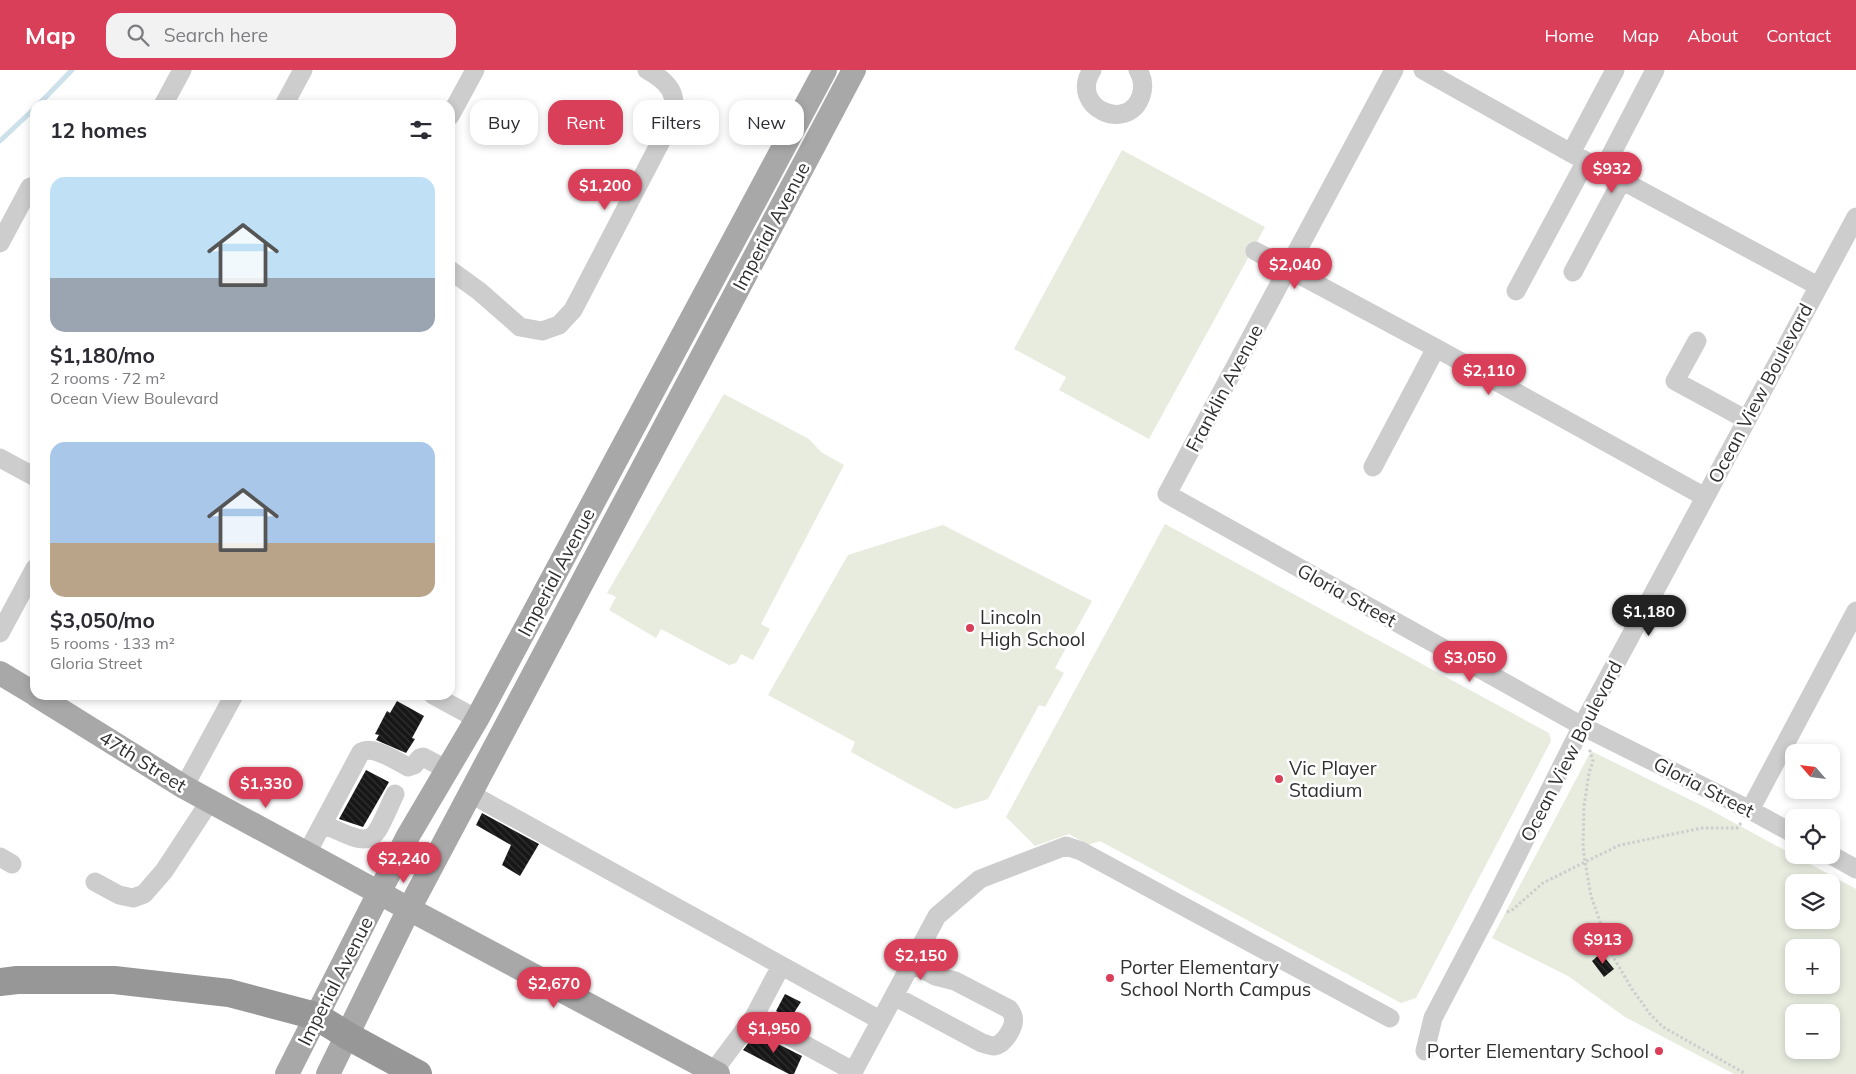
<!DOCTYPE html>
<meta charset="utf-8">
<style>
:root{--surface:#fff;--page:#f2f2f3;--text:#2b2b33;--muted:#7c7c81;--accent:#d93f58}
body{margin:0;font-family:Mulish,sans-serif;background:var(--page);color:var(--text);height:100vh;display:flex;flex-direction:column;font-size:19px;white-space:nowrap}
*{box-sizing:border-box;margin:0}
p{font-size:16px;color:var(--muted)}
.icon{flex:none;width:28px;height:28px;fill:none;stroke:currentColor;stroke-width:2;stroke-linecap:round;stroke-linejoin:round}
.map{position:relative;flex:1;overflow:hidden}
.side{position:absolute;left:30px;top:30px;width:425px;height:600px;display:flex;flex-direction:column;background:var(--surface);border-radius:15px;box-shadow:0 2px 8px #0003}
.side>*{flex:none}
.banner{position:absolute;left:470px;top:30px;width:475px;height:45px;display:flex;gap:10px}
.needle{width:32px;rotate:298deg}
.controls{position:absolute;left:1785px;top:674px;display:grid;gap:10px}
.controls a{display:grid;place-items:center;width:55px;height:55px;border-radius:10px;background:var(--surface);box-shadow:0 2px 8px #0003;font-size:25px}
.price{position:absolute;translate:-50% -42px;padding:0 11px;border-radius:18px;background:var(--accent);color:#fff;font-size:16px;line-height:32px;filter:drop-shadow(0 1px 2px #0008)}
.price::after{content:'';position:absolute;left:50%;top:30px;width:15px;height:11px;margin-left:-8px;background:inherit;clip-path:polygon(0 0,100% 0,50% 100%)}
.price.on{background:#222;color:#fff}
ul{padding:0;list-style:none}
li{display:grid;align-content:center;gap:10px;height:265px;padding:0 20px}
li span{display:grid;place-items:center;height:155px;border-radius:15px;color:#555}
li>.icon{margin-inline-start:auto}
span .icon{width:90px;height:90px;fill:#fffc;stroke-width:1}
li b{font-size:21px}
h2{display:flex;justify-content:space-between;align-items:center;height:60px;padding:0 20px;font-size:21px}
.tag{padding:0 18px;border-radius:15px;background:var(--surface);box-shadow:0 2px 8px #0003;font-size:18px;line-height:45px}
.tag.on{background:var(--accent);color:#fff}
header{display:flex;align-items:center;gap:30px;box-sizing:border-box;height:70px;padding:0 25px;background:var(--accent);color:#fff}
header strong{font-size:24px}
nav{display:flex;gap:28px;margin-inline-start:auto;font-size:18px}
.search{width:350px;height:45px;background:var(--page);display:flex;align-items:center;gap:12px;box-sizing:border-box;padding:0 18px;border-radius:15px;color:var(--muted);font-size:19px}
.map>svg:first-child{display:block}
</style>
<header>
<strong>Map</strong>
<div class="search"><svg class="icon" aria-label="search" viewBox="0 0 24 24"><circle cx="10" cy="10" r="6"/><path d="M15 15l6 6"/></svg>Search here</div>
<nav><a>Home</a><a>Map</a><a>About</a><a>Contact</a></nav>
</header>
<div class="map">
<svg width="1856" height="1004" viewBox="0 0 1856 1004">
<defs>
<pattern id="building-back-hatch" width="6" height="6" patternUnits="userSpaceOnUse" patternTransform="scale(1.25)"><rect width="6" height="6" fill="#171717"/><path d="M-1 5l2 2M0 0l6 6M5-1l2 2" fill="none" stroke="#303030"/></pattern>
</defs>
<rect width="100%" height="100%" fill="#fff"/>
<path fill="#e7ecdf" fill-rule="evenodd" d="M1122 80 1265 157 1149 369 1059 320 1066 307 1014 279Z
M724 324 809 369 821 382 844 395 761 554 770 559 753 590 741 584 736 593 729 595 661 559 656 568 609 540 616 527 607 523Z
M1165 454 1549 663 1551 671 1416 928 1401 933 1100 771 1088 775 1069 764 1035 776 1006 747Z
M943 455 1092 531 1055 598 1064 603 1045 637 1039 635 988 729 955 739 851 682 855 672 768 625 848 485Z
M1591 681 1707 738 1856 819V1004H1734L1625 947 1568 906 1492 868ZM1794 812H1831V850H1794ZM1794 878H1831V915H1794ZM1794 942H1831V980H1794Z"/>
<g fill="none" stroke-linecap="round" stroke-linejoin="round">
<path stroke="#cde1ea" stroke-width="5" d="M38 35 72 0
M0 71 35 38"/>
</g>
<path fill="url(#building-back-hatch)" d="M397 631 424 646 412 668 415 669 406 683 376 670 379 665 375 664 387 641 390 643Z
M366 700 389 712 363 757 339 749Z
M482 743 539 774 520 806 502 795 511 775 476 755Z
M1601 883 1614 899 1604 907 1592 891Z
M785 924 801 932 790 949 776 941Z
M756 963 802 986 794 1004H789L743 980Z"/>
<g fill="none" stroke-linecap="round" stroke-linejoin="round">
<path stroke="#cdcdcd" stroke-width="3" stroke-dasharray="2.5 2.5" stroke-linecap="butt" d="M1741 753 1737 758H1702L1620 775 1585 792 1591 826 1612 885 1632 919 1650 944 1663 957 1746 1004
M1507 842 1511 841 1543 813 1585 792 1583 777 1584 736 1589 703 1593 691 1589 678"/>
<path stroke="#cdcdcd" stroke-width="19" d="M1092 0C1068 37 1128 64 1141 26 1144 17 1143 8 1138 0
M1394 0 1167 424 1582 656 1750 740 1794 764
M1423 0 1571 83 1818 216
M163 35 182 0
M284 35 303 0
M450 46 475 0
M1571 83 1615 0
M1603 100 1655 0
M0 173 30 117
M1255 181 1436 278 1705 427
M450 200 479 221 520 257 542 261 559 255 573 240 672 50C679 24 669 12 647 0
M1573 202 1622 110
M1516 221 1586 91
M1697 271 1675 311 1747 350
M0 388 35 407
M1373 397 1436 278
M0 563 35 498
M433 625 477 649
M184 717 234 625
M471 724 880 950
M1750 740 1856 541
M323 754C377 779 371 775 395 724
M307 783 361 682C374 675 396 691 408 697L414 695 420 688 423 687 448 700
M1831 785 1856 799
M0 787 12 794
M95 812 119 825 133 828 144 824 164 801 210 731
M894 926 982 973C985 974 991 976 994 976 1004 975 1016 956 1013 946 1013 945 1010 940 1009 939L955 911 935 906 911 893
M754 947 781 896
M1425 981 1433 948 1490 839 1582 656 1856 147
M713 1002 754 947 853 1001
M852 1004 937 846 980 809 1066 776 1081 781 1390 948"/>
<path stroke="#a8a8a8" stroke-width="24" d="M0 603 35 624
M36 625 184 717 409 839 718 1004
M287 1004 408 766 477 649 825 0
M328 1004 409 839 854 0"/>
<path stroke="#979797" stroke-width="28" d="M0 912 17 910H114L229 923 316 946 348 966 418 1004"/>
</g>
<g fill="#d93f58" stroke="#fff" stroke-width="2">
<circle cx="970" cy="558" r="5"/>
<circle cx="1279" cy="709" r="5"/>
<circle cx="1110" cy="908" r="5"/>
<circle cx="1659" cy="981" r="5"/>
</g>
<g text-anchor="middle" stroke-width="5" stroke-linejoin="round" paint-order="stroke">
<g font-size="19" fill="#303030" stroke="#fff">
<text transform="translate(771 156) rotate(-62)" y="7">Imperial Avenue</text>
<text transform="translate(1224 318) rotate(-62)" y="7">Franklin Avenue</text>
<text transform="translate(1760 323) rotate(-62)" y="7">Ocean View Boulevard</text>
<text transform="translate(556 502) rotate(-62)" y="7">Imperial Avenue</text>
<text transform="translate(1347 525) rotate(29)" y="7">Gloria Street</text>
<text transform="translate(1571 681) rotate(-63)" y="7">Ocean View Boulevard</text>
<text transform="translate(143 691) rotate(32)" y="7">47th Street</text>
<text transform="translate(1704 717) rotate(27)" y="7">Gloria Street</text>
<text transform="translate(335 911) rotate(-63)" y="7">Imperial Avenue</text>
</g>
<g font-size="19" fill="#303030" stroke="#fff" text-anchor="start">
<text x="980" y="554">Lincoln<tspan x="980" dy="22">High School</tspan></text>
<text x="1289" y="705">Vic Player<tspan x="1289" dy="22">Stadium</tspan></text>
<text x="1120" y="904">Porter Elementary<tspan x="1120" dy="22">School North Campus</tspan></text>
<text x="1649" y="988" text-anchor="end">Porter Elementary School</text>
</g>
</g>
</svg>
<div class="controls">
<a><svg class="needle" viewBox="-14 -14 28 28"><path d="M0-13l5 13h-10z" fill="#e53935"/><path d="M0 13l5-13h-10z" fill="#7c7c81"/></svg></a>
<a><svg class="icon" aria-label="locate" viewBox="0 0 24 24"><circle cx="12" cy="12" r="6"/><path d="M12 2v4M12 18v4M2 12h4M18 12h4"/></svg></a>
<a><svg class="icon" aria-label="layers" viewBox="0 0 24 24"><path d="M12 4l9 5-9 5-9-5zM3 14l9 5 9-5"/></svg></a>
<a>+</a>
<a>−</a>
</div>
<b class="price" style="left:1612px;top:124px">$932</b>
<b class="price" style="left:605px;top:141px">$1,200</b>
<b class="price" style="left:1295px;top:220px">$2,040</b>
<b class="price" style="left:1489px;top:326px">$2,110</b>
<b class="price on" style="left:1649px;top:567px">$1,180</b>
<b class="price" style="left:1470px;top:613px">$3,050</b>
<b class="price" style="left:266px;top:739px">$1,330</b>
<b class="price" style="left:404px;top:814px">$2,240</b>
<b class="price" style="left:1603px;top:895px">$913</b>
<b class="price" style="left:921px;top:911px">$2,150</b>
<b class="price" style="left:554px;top:939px">$2,670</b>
<b class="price" style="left:774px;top:984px">$1,950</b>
<div class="banner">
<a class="tag">Buy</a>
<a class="tag on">Rent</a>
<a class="tag">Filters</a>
<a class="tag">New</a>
</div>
<section class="side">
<h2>12 homes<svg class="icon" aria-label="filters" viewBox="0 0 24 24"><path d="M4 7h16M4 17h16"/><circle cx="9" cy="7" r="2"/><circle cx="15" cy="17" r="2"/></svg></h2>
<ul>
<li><span style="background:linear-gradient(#bfe0f5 65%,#9aa5b1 0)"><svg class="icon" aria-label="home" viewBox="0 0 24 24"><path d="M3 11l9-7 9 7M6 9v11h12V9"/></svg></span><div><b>$1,180/mo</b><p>2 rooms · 72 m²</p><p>Ocean View Boulevard</p></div></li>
<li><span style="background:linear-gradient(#a9c7e8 65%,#b9a48a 0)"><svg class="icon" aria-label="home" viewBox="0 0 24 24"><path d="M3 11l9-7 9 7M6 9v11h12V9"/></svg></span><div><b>$3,050/mo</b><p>5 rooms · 133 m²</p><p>Gloria Street</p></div></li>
</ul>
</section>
</div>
